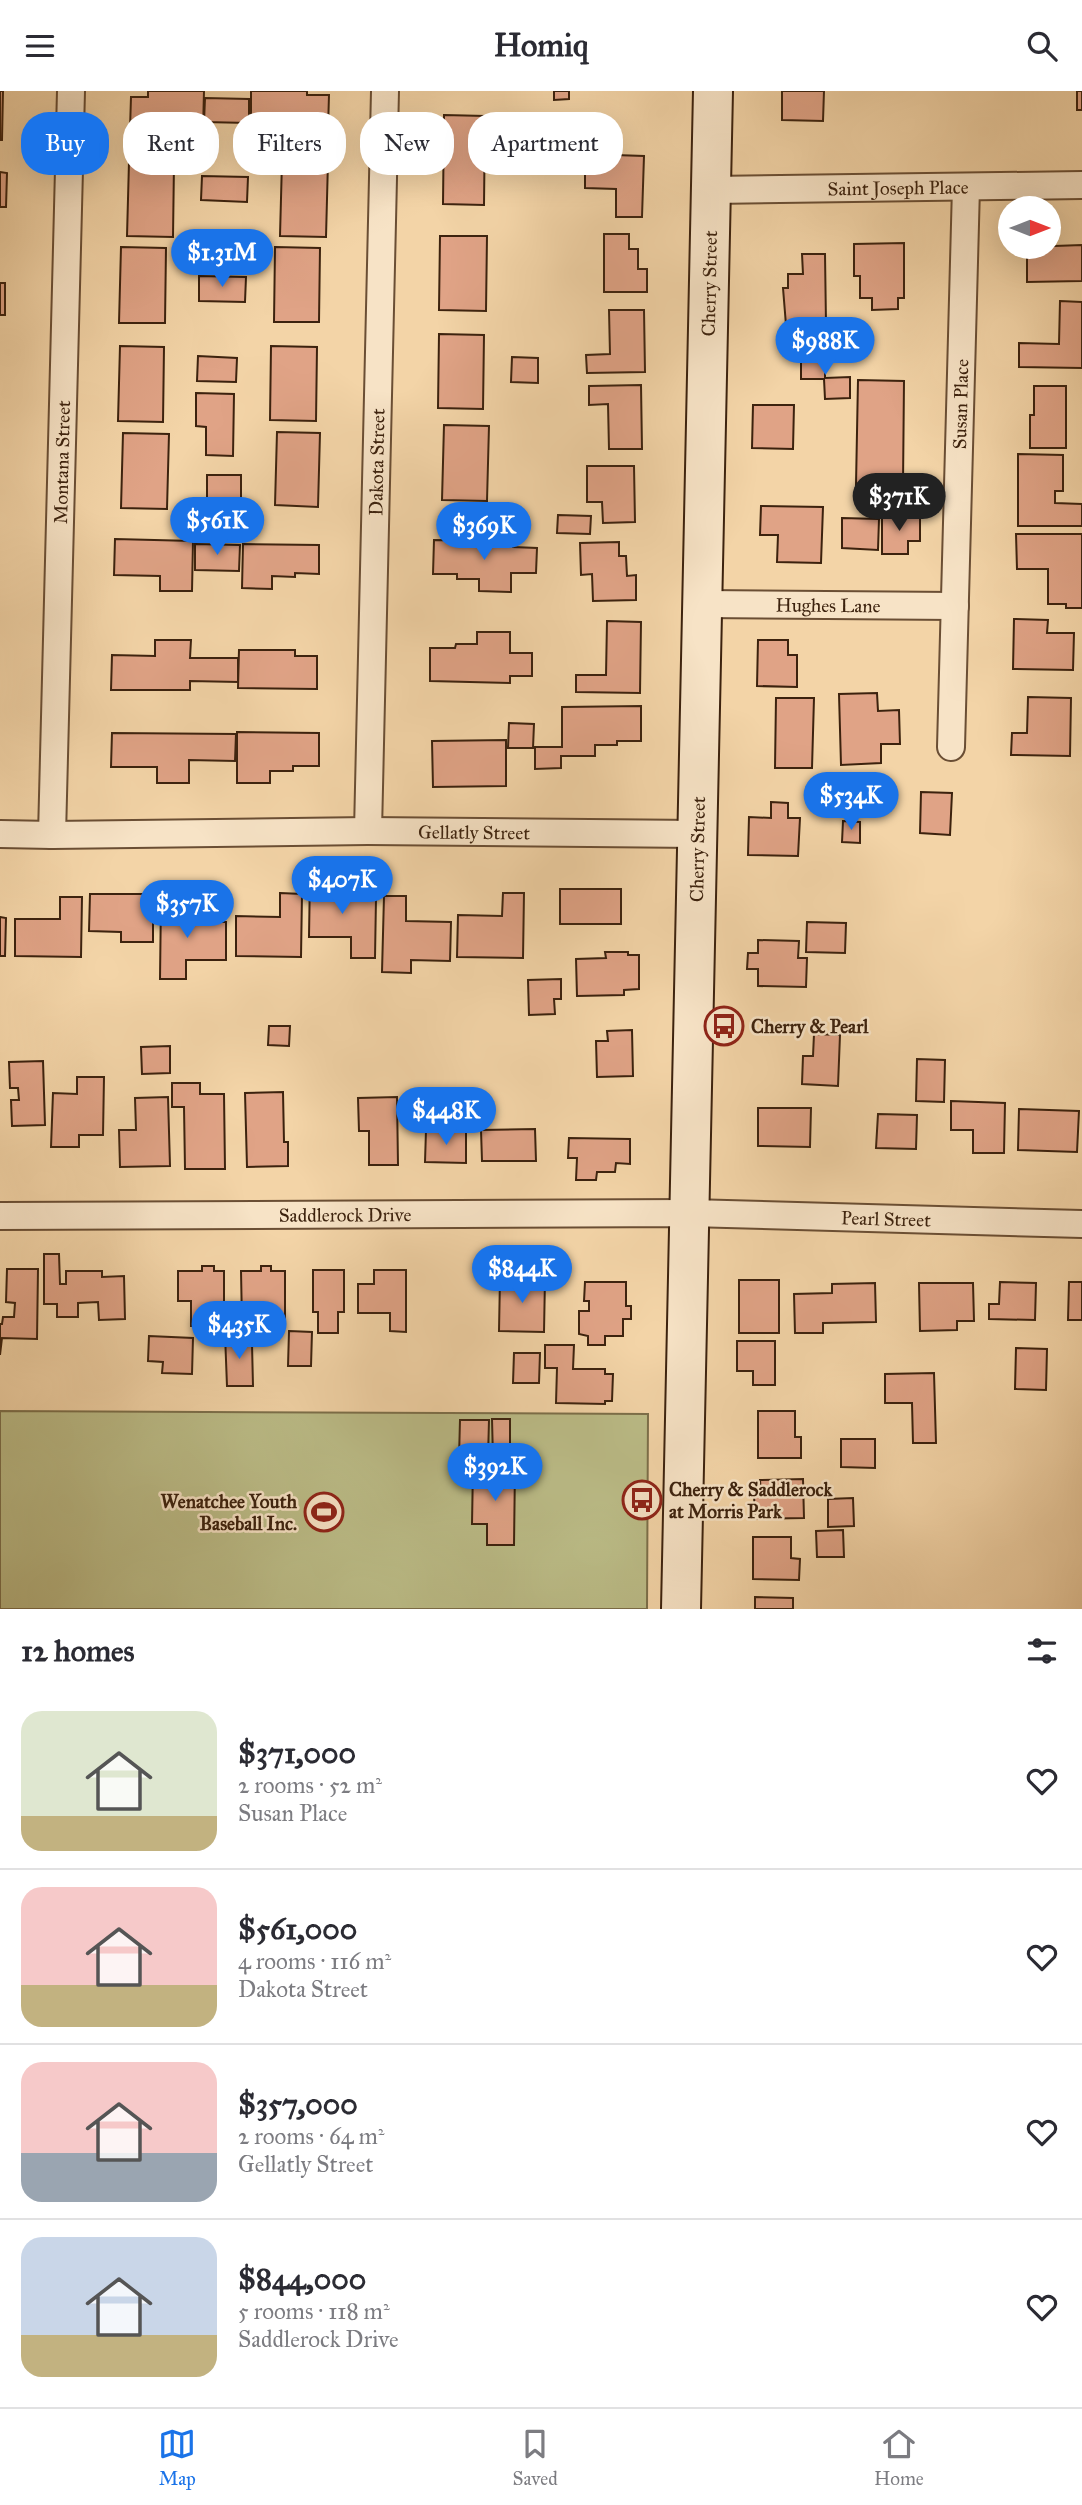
<!DOCTYPE html>
<meta charset="utf-8">
<style>
:root{--surface:#fff;--page:#f2f2f3;--text:#2b2b33;--muted:#7c7c81;--line:#e1e1e2;--accent:#1a73e8}
body{margin:0;font-family:"IM FELL Great Primer",serif;background:var(--page);color:var(--text);height:100vh;display:flex;flex-direction:column;font-size:26px;white-space:nowrap}
*{box-sizing:border-box;margin:0}
p{font-size:23px;color:var(--muted)}
.icon{flex:none;width:38px;height:38px;fill:none;stroke:currentColor;stroke-width:2;stroke-linecap:round;stroke-linejoin:round}
.map{position:relative;height:1518px;overflow:hidden}
.drawer{display:flex;flex-direction:column;background:var(--surface);flex:1}
.drawer>*{flex:none}
.guide{position:absolute;left:21px;top:21px;width:700px;height:63px;display:flex;gap:14px}
.needle{width:46px;rotate:90deg}
.tools{position:absolute;left:998px;top:105px;display:grid;gap:14px}
.tools a{display:grid;place-items:center;width:63px;height:63px;border-radius:50%;background:var(--surface);box-shadow:0 7px 28px #0002;font-size:35px}
.price{position:absolute;translate:-50% -60px;padding:0 16px;border-radius:24px;background:var(--accent);color:#fff;font-size:23px;line-height:46px;filter:drop-shadow(0 2px 4px #0008)}
.price::after{content:'';position:absolute;left:50%;top:42px;width:21px;height:16px;margin-left:-10px;background:inherit;clip-path:polygon(0 0,100% 0,50% 100%)}
.price.selected{background:#222;color:#fff}
ul{padding:0;list-style:none}
li{display:flex;align-items:center;gap:21px;height:175px;padding:0 21px}
li+li{border-top:2px solid var(--line)}
li span{display:grid;place-items:center;flex:none;width:196px;height:140px;border-radius:21px;color:#555}
li>.icon{margin-inline-start:auto}
span .icon{width:84px;height:84px;fill:#fffc;stroke-width:1}
li b{font-size:30px}
h2{display:flex;justify-content:space-between;align-items:center;height:84px;padding:0 21px;font-size:30px}
.tag{padding:0 24px;border-radius:28px;background:var(--surface);box-shadow:0 7px 28px #0002;font-size:24px;line-height:63px}
.tag.selected{background:var(--accent);color:#fff}
header{display:flex;justify-content:space-between;align-items:center;height:91px;padding:0 21px;background:var(--surface);font-size:32px;font-weight:700}
.tab-bar{display:flex;justify-content:space-around;align-items:center;height:98px;border-top:2px solid var(--line);background:var(--surface);font-size:19px;color:var(--muted)}
.tab-bar a{display:grid;justify-items:center;gap:4px}
.tab-bar .selected{color:var(--accent)}
.map>svg:first-child{display:block}
</style>
<header><svg class="icon" aria-label="menu" viewBox="0 0 24 24"><path d="M4 6h16M4 12h16M4 18h16"/></svg>Homiq<svg class="icon" aria-label="search" viewBox="0 0 24 24"><circle cx="10" cy="10" r="6"/><path d="M15 15l6 6"/></svg></header>
<div class="map">
<svg width="1082" height="1518" viewBox="0 0 1082 1518">
<rect width="100%" height="100%" fill="#f3d4a7"/>
<filter id="stains"><feTurbulence type="fractalNoise" baseFrequency=".00286" numOctaves="4"/><feColorMatrix values="0 0 0 0 .2 0 0 0 0 .09 0 0 0 0 .02 0 0 0 .5 -.17"/></filter>
<radialGradient id="worn" r=".72"><stop offset=".6" stop-color="#630" stop-opacity="0"/><stop offset="1" stop-color="#630" stop-opacity=".3"/></radialGradient>
<path fill="#bbbc87" stroke="#7c6f4a" stroke-width="2" d="M0 1320 648 1323 647 1518H0Z"/>
<path fill="#e0a386" stroke="#3c220e" stroke-width="2" d="M0 0H3L2 49H0Z
M148 0H204L203 40 130 38 131 6H148Z
M251 0H307V4H329L328 38 251 36Z
M554 0H569V8L554 9Z
M782 0H824L823 30 782 29Z
M1077 0H1082V19H1077Z
M205 7 249 8V32L204 31Z
M444 24 485 25 484 114 443 113Z
M585 63 644 65 642 126H616V98L585 97Z
M282 70H328L326 146 280 145Z
M129 71 174 72 173 146 127 145Z
M0 81 7 82 6 116H0Z
M202 85 248 86 247 111 201 109Z
M604 143H629V158H638V178H647V201H604Z
M440 145H487L486 220 439 219Z
M904 152V207H898V218L872 219V207H860V185H854V153Z
M1082 154V190L1027 191V156Z
M121 156 166 157 165 232H119Z
M275 156 320 157 319 231H274Z
M802 163H825L826 233H813V244H792V234H786L783 197H788V183H803Z
M199 185 246 186 245 211 199 210Z
M0 192H5V224H0Z
M1060 210 1082 211V277L1019 276V252L1059 253Z
M609 219H644L645 281 587 282 586 264 610 263Z
M439 243 484 244 483 318 438 317Z
M120 255 164 256 163 331 118 330Z
M271 255 317 256 316 330 270 329Z
M801 264H825V287L850 286V307L825 308 824 288H801Z
M198 265 237 267 236 291 197 290Z
M512 266 538 267V292L511 291Z
M858 289 904 290 903 394H856Z
M641 294 642 358H609L608 313 589 314V295Z
M1034 295H1066V357H1030V324H1034Z
M196 302 234 303 233 365 206 364V336L196 335Z
M753 314H794L793 358 752 357Z
M444 334 489 335 487 410 442 409Z
M277 341 320 342 318 416 275 414Z
M123 342 169 343 167 418 121 417Z
M1018 363 1063 364V400H1055V412L1082 413V435H1018Z
M587 375H634L635 431 603 432 602 411H587Z
M207 384H241V407H207Z
M761 415 823 416 821 472 777 471 778 444H760Z
M882 423 920 424V450H908V463H882Z
M558 424 591 425 590 443 557 442Z
M842 427 879 428 878 459 842 457Z
M1016 443H1082V517H1066V513H1048V478H1017Z
M115 448 193 450 192 500H160V485L114 484Z
M434 449 513 450V456L537 457 536 482H511V501L479 500V488H457V483H433Z
M619 451V465H626L627 485 636 484V509L593 510 592 483 581 484 580 452Z
M195 453 240 454 239 480 195 479Z
M243 453 319 454V483L295 482V486L272 485V498L242 497Z
M1014 528 1048 529 1047 542H1074L1073 579 1013 578Z
M607 530 641 531 640 602 576 601V584H606Z
M477 541H510V562H532V585H510V592L430 590V557H455L456 553H477Z
M155 549H191L190 567H238V591L190 590V599H111L112 564 155 565Z
M758 549H788V564H797V596L757 595Z
M239 559H295V565H317V598L238 597Z
M877 602 878 620 899 619 900 653H881V672L841 674 839 603Z
M1028 606 1071 607 1070 665 1011 664 1012 642H1027Z
M776 607H814L812 677H775Z
M641 615V650H617V654H595V665H561V677L535 678V656H562V616Z
M509 632 534 633 533 657H508Z
M237 641 319 642V675H293V680H270V692H237Z
M112 642 236 643 235 670 189 669V692H157V676H111Z
M506 649V695L433 696 432 650Z
M921 701 952 702 950 744 920 742Z
M771 711 788 712V727H800L798 765 748 764 749 726 771 727Z
M843 730 860 731V752L842 751Z
M310 785H338V806L376 807 375 867H351V846H309Z
M560 798H621V833H560Z
M280 802 302 803 301 866 236 865V825L280 826Z
M503 802H524L523 867 457 866 458 824 502 825Z
M90 803H153V851H121V841L89 840Z
M384 805H406V830L451 831 450 870 411 869V882L382 881Z
M60 806H82L81 866 15 865V828H60Z
M161 807H185L184 830 226 831V869H186V888H160Z
M0 826 6 827 5 865H0Z
M807 831 846 832 845 862 806 861Z
M758 849 799 850 798 867H807L806 896 758 895V878H747L748 862H758Z
M605 861H628V864H639V898L624 899V904L577 905 576 868 606 867Z
M561 888V908H554L555 923 529 924 528 889Z
M269 935H290L289 955 268 954Z
M632 939 633 985 597 986 596 950H608L607 940Z
M814 943 840 944 838 995 802 993 803 965H813Z
M170 955V982L142 983 141 956Z
M917 968 945 969 944 1011 916 1010Z
M43 970 45 1034 12 1035 11 1009H19L18 997H10L9 971Z
M77 986H104L103 1044H79V1056H51L53 1002 77 1003Z
M172 992H200V1003H224L225 1078H185L184 1016H172Z
M283 1001 284 1051H288V1075L247 1076 245 1002Z
M168 1006 170 1075 120 1076 119 1039H136L135 1007Z
M397 1006 398 1074H369V1040H359L358 1007Z
M951 1010 1005 1012 1004 1062H973V1039H951Z
M758 1017H811L810 1056 758 1055Z
M1019 1018 1079 1020 1077 1061 1018 1059Z
M878 1023 917 1024 916 1058 876 1057Z
M535 1038 536 1070H482L481 1039Z
M426 1039 466 1040V1072L425 1071Z
M569 1047 630 1048V1073L616 1072 615 1081H597L596 1089H576L577 1067H568Z
M44 1163H59L60 1193H66V1180H102V1186L124 1185 125 1228 99 1229 98 1211 78 1212V1226H57V1213H44Z
M202 1175H214V1180H224V1235H191V1210H178V1180H202Z
M261 1175H271V1180H285V1232H242L241 1180H261Z
M7 1178H38L37 1248 2 1247 0 1264V1233H2L3 1226H14L15 1212 6 1211Z
M313 1179H344V1221H338V1242H318V1221H313Z
M374 1179H406V1241L390 1240V1222H358V1193H374Z
M500 1187H545L544 1241 499 1240Z
M739 1189H779V1242H739Z
M585 1191H626V1215H631V1228H623V1245H605V1254H588V1245L579 1243V1220H589V1210H584Z
M1000 1191 1036 1192 1035 1229 989 1228V1213H999Z
M1069 1191H1082V1229H1068Z
M875 1192 876 1231 823 1232V1242H795L794 1203 832 1202V1193Z
M919 1192H973L974 1230H957V1239L920 1240Z
M289 1240 312 1241 311 1275H288Z
M244 1242V1253H252L253 1295H227L225 1243Z
M149 1245 193 1247 192 1283 162 1282 163 1271 148 1270Z
M737 1250H775V1294H753V1280H737Z
M545 1254H574L573 1278H605V1283H613L612 1310H605V1313L556 1312 557 1277H545Z
M1016 1257 1047 1258 1046 1299 1015 1298Z
M514 1262H540L539 1292H513Z
M934 1282 936 1352H913L912 1312H885V1283Z
M758 1320H795V1346H801V1367H758Z
M492 1328H510V1368H493Z
M460 1329H489L488 1367H459Z
M841 1348H875V1377L841 1376Z
M473 1376H515L514 1454H487V1433H472Z
M803 1388 804 1427 755 1428 754 1403H761L760 1389Z
M853 1407 854 1435 828 1436V1408Z
M843 1439 844 1466H817L816 1440Z
M753 1446H791V1467L800 1468 799 1489 753 1488Z
M755 1506 793 1507V1518H755Z"/>
<g fill="none" stroke-linecap="round" stroke-linejoin="round">
<defs>
<g id="street">
<path id="s1" d="M712 99 1082 94"/>
<path id="s2" d="M704 513 955 515"/>
<path id="s3" d="M951 656 966 96"/>
<path id="s4" d="M368 740 385 0"/>
<path id="s5" d="M0 743 52 744 368 740 698 743"/>
<path id="s6" d="M52 744 71 0"/>
<path id="s7" d="M0 1125 690 1122 1082 1133"/>
</g>
<g id="secondary">
<path id="s8" d="M681 1518 713 0"/>
</g>
</defs>
<use href="#street" stroke="#6a4e34" stroke-width="30"/>
<use href="#secondary" stroke="#3c220e" stroke-width="42"/>
<use href="#street" stroke="#f7e3c6" stroke-width="26"/>
<use href="#secondary" stroke="#f7e3c6" stroke-width="38"/>
</g>
<defs>
<symbol id="bus-ring" viewBox="-11 -11 22 22"><circle r="9.5" fill="#f7e3c6" stroke="#8f2418" stroke-width="1.5"/><path d="M-5-6H5V4H4V6H2V4H-2V6H-4V4H-5ZM-3.5-4V0h7V-4ZM-3.5 1.2v1.5H-2V1.2ZM2 1.2v1.5H3.5V1.2Z" fill="#8f2418"/></symbol>
<symbol id="stadium-ring" viewBox="-11 -11 22 22"><circle r="9.5" fill="#f7e3c6" stroke="#8f2418" stroke-width="1.5"/><path d="M0-5a6.5 5 0 1 0 0 10a6.5 5 0 1 0 0-10ZM-3.5-1.8h7v3.6h-7Z" fill="#8f2418"/></symbol>
</defs>
<g fill-rule="evenodd">
<use href="#bus-ring" x="702" y="913" width="44" height="44"/>
<use href="#bus-ring" x="620" y="1387" width="44" height="44"/>
<use href="#stadium-ring" x="302" y="1399" width="44" height="44"/>
</g>
<g text-anchor="middle" stroke-width="5" stroke-linejoin="round" paint-order="stroke">
<g font-size="19" fill="#3c220e" stroke="#f7e3c6">
<text dy="7" stroke="none"><textPath href="#s1" startOffset="186">Saint Joseph Place</textPath></text>
<text dy="7" stroke="none"><textPath href="#s8" startOffset="1326">Cherry Street</textPath></text>
<text dy="7" stroke="none"><textPath href="#s3" startOffset="343">Susan Place</textPath></text>
<text dy="7" stroke="none"><textPath href="#s4" startOffset="369">Dakota Street</textPath></text>
<text dy="7" stroke="none"><textPath href="#s6" startOffset="373">Montana Street</textPath></text>
<text dy="7" stroke="none"><textPath href="#s2" startOffset="124">Hughes Lane</textPath></text>
<text dy="7" stroke="none"><textPath href="#s5" startOffset="474">Gellatly Street</textPath></text>
<text dy="7" stroke="none"><textPath href="#s8" startOffset="760">Cherry Street</textPath></text>
<text dy="7" stroke="none"><textPath href="#s7" startOffset="345">Saddlerock Drive</textPath></text>
<text dy="7" stroke="none"><textPath href="#s7" startOffset="886">Pearl Street</textPath></text>
</g>
<g font-size="19" font-weight="bold" fill="#3c220e" stroke="#f7e3c6" text-anchor="start">
<text x="751" y="942">Cherry &amp; Pearl</text>
<text x="669" y="1405">Cherry &amp; Saddlerock<tspan x="669" dy="22">at Morris Park</tspan></text>
<text x="297" y="1417" text-anchor="end">Wenatchee Youth<tspan x="297" dy="22">Baseball Inc.</tspan></text>
</g>
</g>
<rect width="100%" height="100%" filter="url(#stains)"/>
<rect width="100%" height="100%" fill="url(#worn)"/>
</svg>
<div class="tools">
<a><svg class="needle" viewBox="-14 -14 28 28"><path d="M0-13l5 13h-10z" fill="#e53935"/><path d="M0 13l5-13h-10z" fill="#7c7c81"/></svg></a>
</div>
<b class="price" style="left:222px;top:198px">$1.31M</b>
<b class="price" style="left:825px;top:286px">$988K</b>
<b class="price selected" style="left:899px;top:442px">$371K</b>
<b class="price" style="left:217px;top:466px">$561K</b>
<b class="price" style="left:484px;top:471px">$369K</b>
<b class="price" style="left:851px;top:741px">$534K</b>
<b class="price" style="left:342px;top:825px">$407K</b>
<b class="price" style="left:187px;top:849px">$357K</b>
<b class="price" style="left:446px;top:1056px">$448K</b>
<b class="price" style="left:522px;top:1214px">$844K</b>
<b class="price" style="left:239px;top:1270px">$435K</b>
<b class="price" style="left:495px;top:1412px">$392K</b>
<div class="guide">
<a class="tag selected">Buy</a>
<a class="tag">Rent</a>
<a class="tag">Filters</a>
<a class="tag">New</a>
<a class="tag">Apartment</a>
</div>
</div>
<section class="drawer">
<h2>12 homes<svg class="icon" aria-label="filters" viewBox="0 0 24 24"><path d="M4 7h16M4 17h16"/><circle cx="9" cy="7" r="2"/><circle cx="15" cy="17" r="2"/></svg></h2>
<ul>
<li><span style="background:linear-gradient(#dfe7d0 75%,#c2b280 0)"><svg class="icon" aria-label="home" viewBox="0 0 24 24"><path d="M3 11l9-7 9 7M6 9v11h12V9"/></svg></span><div><b>$371,000</b><p>2 rooms · 52 m²</p><p>Susan Place</p></div><svg class="icon" aria-label="heart" viewBox="0 0 24 24"><path d="M12 20l-8-8c-3-5 5-10 8-4 3-6 11-1 8 4z"/></svg></li>
<li><span style="background:linear-gradient(#f6c9c9 70%,#c2b280 0)"><svg class="icon" aria-label="home" viewBox="0 0 24 24"><path d="M3 11l9-7 9 7M6 9v11h12V9"/></svg></span><div><b>$561,000</b><p>4 rooms · 116 m²</p><p>Dakota Street</p></div><svg class="icon" aria-label="heart" viewBox="0 0 24 24"><path d="M12 20l-8-8c-3-5 5-10 8-4 3-6 11-1 8 4z"/></svg></li>
<li><span style="background:linear-gradient(#f6c9c9 65%,#9aa5b1 0)"><svg class="icon" aria-label="home" viewBox="0 0 24 24"><path d="M3 11l9-7 9 7M6 9v11h12V9"/></svg></span><div><b>$357,000</b><p>2 rooms · 64 m²</p><p>Gellatly Street</p></div><svg class="icon" aria-label="heart" viewBox="0 0 24 24"><path d="M12 20l-8-8c-3-5 5-10 8-4 3-6 11-1 8 4z"/></svg></li>
<li><span style="background:linear-gradient(#c9d6e8 70%,#c2b280 0)"><svg class="icon" aria-label="home" viewBox="0 0 24 24"><path d="M3 11l9-7 9 7M6 9v11h12V9"/></svg></span><div><b>$844,000</b><p>5 rooms · 118 m²</p><p>Saddlerock Drive</p></div><svg class="icon" aria-label="heart" viewBox="0 0 24 24"><path d="M12 20l-8-8c-3-5 5-10 8-4 3-6 11-1 8 4z"/></svg></li>
</ul>
</section>
<nav class="tab-bar">
<a class="selected"><svg class="icon" aria-label="map" viewBox="0 0 24 24"><path d="M3 6l6-2 6 2 6-2v14l-6 2-6-2-6 2zM9 4v14M15 6v14"/></svg>Map</a>
<a><svg class="icon" aria-label="saved" viewBox="0 0 24 24"><path d="M7 4h10v16l-5-4-5 4z"/></svg>Saved</a>
<a><svg class="icon" aria-label="home" viewBox="0 0 24 24"><path d="M3 11l9-7 9 7M6 9v11h12V9"/></svg>Home</a>
</nav>
